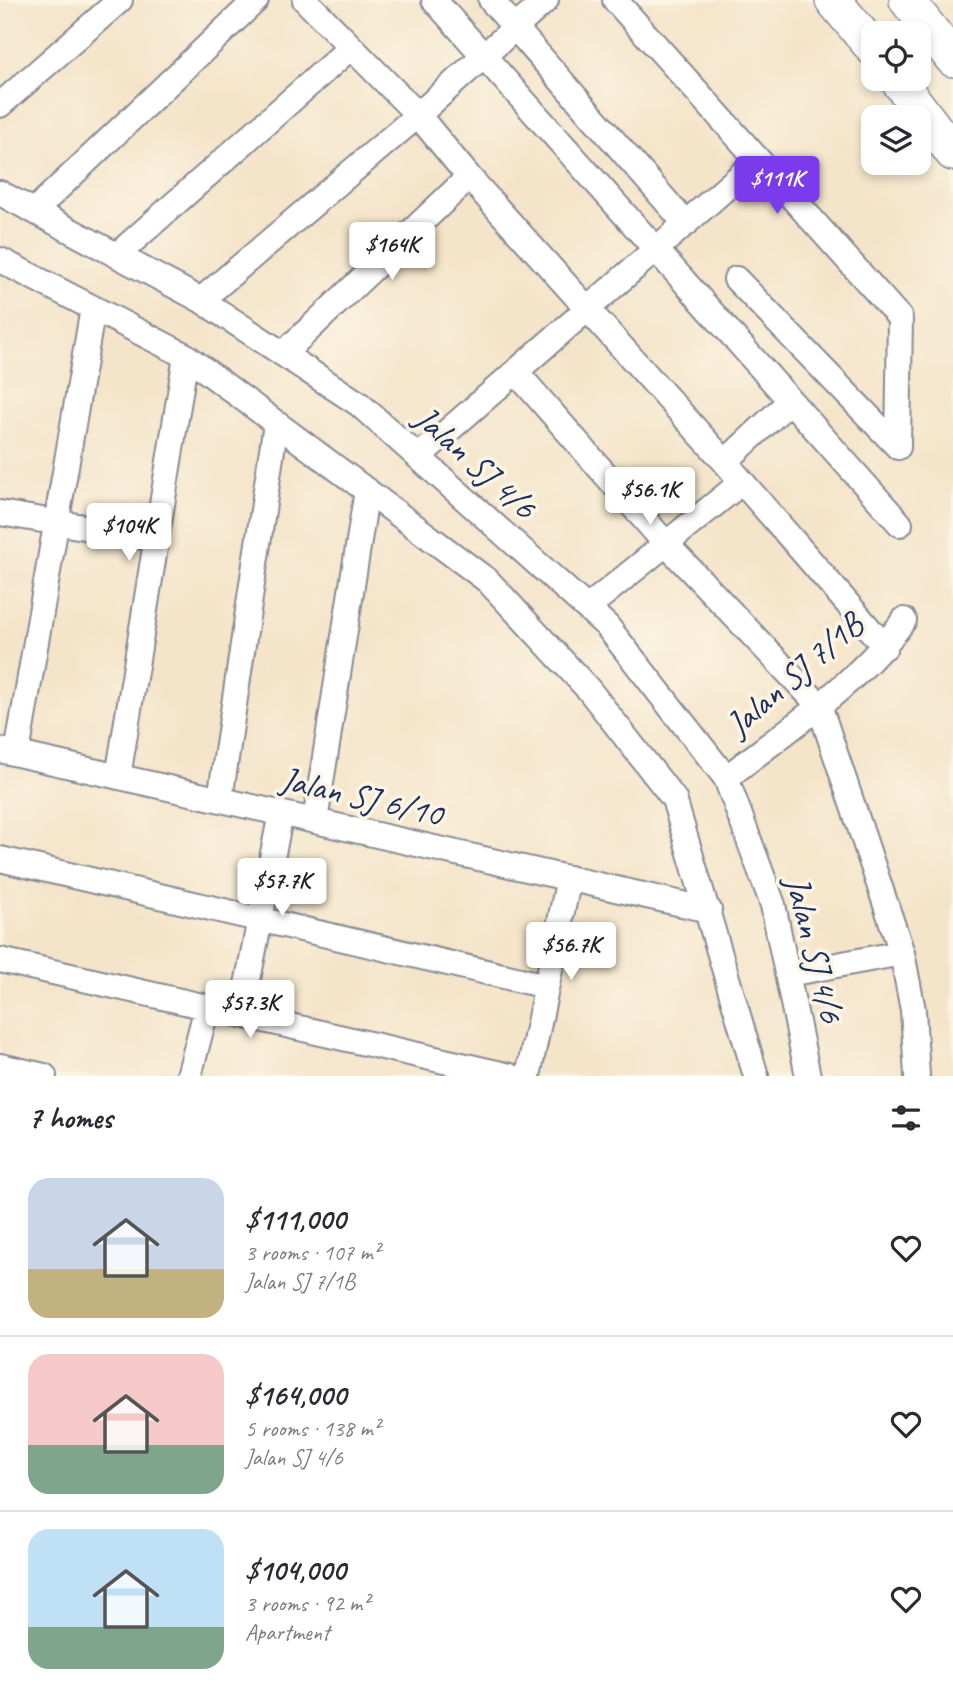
<!DOCTYPE html>
<meta charset="utf-8">
<style>
:root{--surface:#fff;--page:#f7f7f7;--text:#2b2b33;--muted:#7c7c81;--line:#e1e1e2;--accent:#7c3aed}
body{margin:0;font-family:Caveat,sans-serif;background:var(--page);color:var(--text);height:100vh;display:flex;flex-direction:column;font-size:26px;white-space:nowrap}
*{box-sizing:border-box;margin:0}
p{font-size:23px;color:var(--muted)}
.icon{flex:none;width:38px;height:38px;fill:none;stroke:currentColor;stroke-width:2;stroke-linecap:round;stroke-linejoin:round}
.map{position:relative;height:1076px;overflow:hidden}
.drawer{display:flex;flex-direction:column;background:var(--surface);flex:1}
.drawer>*{flex:none}
.controls{position:absolute;left:861px;top:21px;display:grid;gap:14px}
.controls a{display:grid;place-items:center;width:70px;height:70px;border-radius:14px;background:var(--surface);box-shadow:0 4px 10px #0003;font-size:35px}
.price{position:absolute;translate:-50% -60px;padding:0 16px;border-radius:7px;background:#fff;color:#222;font-size:23px;line-height:46px;filter:drop-shadow(0 2px 4px #0008)}
.price::after{content:'';position:absolute;left:50%;top:42px;width:21px;height:16px;margin-left:-10px;background:inherit;clip-path:polygon(0 0,100% 0,50% 100%)}
.price.on{background:var(--accent);color:#fff}
ul{padding:0;list-style:none}
li{display:flex;align-items:center;gap:21px;height:175px;padding:0 28px}
li+li{border-top:2px solid var(--line)}
li span{display:grid;place-items:center;flex:none;width:196px;height:140px;border-radius:21px;color:#555}
li>.icon{margin-inline-start:auto}
span .icon{width:84px;height:84px;fill:#fffc;stroke-width:1}
li b{font-size:30px}
h2{display:flex;justify-content:space-between;align-items:center;height:84px;padding:0 28px;font-size:30px}
.map>svg:first-child{display:block}
</style>
<div class="map">
<svg width="953" height="1076" viewBox="0 0 953 1076">
<rect width="100%" height="100%" fill="#fcf5e5"/>
<filter id="ink" filterUnits="userSpaceOnUse"><feTurbulence type="fractalNoise" baseFrequency=".0143" numOctaves="2"/><feDisplacementMap in="SourceGraphic" scale="14" xChannelSelector="R" yChannelSelector="G"/><feConvolveMatrix kernelMatrix="1 2 1 2 8 2 1 2 1" color-interpolation-filters="sRGB"/></filter>
<filter id="wash" filterUnits="userSpaceOnUse"><feTurbulence type="fractalNoise" baseFrequency=".00686" numOctaves="4" result="noise"/><feDisplacementMap in="SourceGraphic" scale="28" xChannelSelector="R" yChannelSelector="G"/><feGaussianBlur stdDeviation="1.57" result="paint"/><feColorMatrix in="noise" values="0 0 0 0 0 0 0 0 0 0 0 0 0 0 0 0 0 1.4 0 .05"/><feComposite in="paint" operator="in"/></filter>
<g filter="url(#wash)">
<rect width="100%" height="100%" fill="#f4e4c9"/>
</g>
<g filter="url(#ink)">
<g fill="none" stroke-linecap="round" stroke-linejoin="round">
<defs>
<path id="minor" d="M305 0 418 115 469 177 725 462 885 647
M434 0 900 524
M491 0 686 224
M615 0 900 318 898 447
M0 105 120 0
M0 193 201 300 359 404 607 626 726 778 773 905 808 1076
M34 211 256 0
M117 255 350 48
M0 260 186 356 488 581 589 690 674 799 756 1076
M736 279 898 447
M201 300 418 115 546 0
M283 354 469 177
M517 373 666 544 819 705 902 953 913 1010 917 1076
M418 457 758 160
M725 462 790 401
M0 513 156 539
M587 608 742 482
M0 750 709 910
M17 753 93 308
M118 777 186 356
M726 778C787 730 858 684 904 620
M220 799 276 423
M315 821 367 490
M0 859 546 986
M0 960 510 1076
M788 974 902 953
M241 1015 281 813
M0 1066 44 1076
M189 1076 207 1007
M528 1076 569 878"/>
<path id="highway" d="M833 0 873 48
M907 0 953 59
M897 79 953 153"/>
</defs>
<use href="#minor" stroke="#888a94" stroke-width="28"/>
<use href="#highway" stroke="#888a94" stroke-width="38"/>
<use href="#minor" stroke="#fff" stroke-width="24"/>
<use href="#highway" stroke="#fff" stroke-width="35"/>
</g>
</g>
<g text-anchor="middle" stroke-width="7" stroke-linejoin="round" paint-order="stroke">
<g font-size="35" fill="#1b2f5e" stroke="#fcf5e5">
<text transform="translate(476 462) rotate(42)" y="12">Jalan SJ 4/6</text>
<text transform="translate(794 674) rotate(-41)" y="12">Jalan SJ 7/1B</text>
<text transform="translate(362 796) rotate(13)" y="12">Jalan SJ 6/10</text>
<text transform="translate(815 949) rotate(76)" y="12">Jalan SJ 4/6</text>
</g>
</g>
</svg>
<div class="controls">
<a><svg class="icon" aria-label="locate" viewBox="0 0 24 24"><circle cx="12" cy="12" r="6"/><path d="M12 2v4M12 18v4M2 12h4M18 12h4"/></svg></a>
<a><svg class="icon" aria-label="layers" viewBox="0 0 24 24"><path d="M12 4l9 5-9 5-9-5zM3 14l9 5 9-5"/></svg></a>
</div>
<b class="price on" style="left:777px;top:216px">$111K</b>
<b class="price" style="left:392px;top:282px">$164K</b>
<b class="price" style="left:650px;top:527px">$56.1K</b>
<b class="price" style="left:129px;top:563px">$104K</b>
<b class="price" style="left:282px;top:918px">$57.7K</b>
<b class="price" style="left:571px;top:982px">$56.7K</b>
<b class="price" style="left:250px;top:1040px">$57.3K</b>
</div>
<section class="drawer">
<h2>7 homes<svg class="icon" aria-label="filters" viewBox="0 0 24 24"><path d="M4 7h16M4 17h16"/><circle cx="9" cy="7" r="2"/><circle cx="15" cy="17" r="2"/></svg></h2>
<ul>
<li><span style="background:linear-gradient(#c9d6e8 65%,#c2b280 0)"><svg class="icon" aria-label="home" viewBox="0 0 24 24"><path d="M3 11l9-7 9 7M6 9v11h12V9"/></svg></span><div><b>$111,000</b><p>3 rooms · 107 m²</p><p>Jalan SJ 7/1B</p></div><svg class="icon" aria-label="heart" viewBox="0 0 24 24"><path d="M12 20l-8-8c-3-5 5-10 8-4 3-6 11-1 8 4z"/></svg></li>
<li><span style="background:linear-gradient(#f6c9c9 65%,#7fa58c 0)"><svg class="icon" aria-label="home" viewBox="0 0 24 24"><path d="M3 11l9-7 9 7M6 9v11h12V9"/></svg></span><div><b>$164,000</b><p>5 rooms · 138 m²</p><p>Jalan SJ 4/6</p></div><svg class="icon" aria-label="heart" viewBox="0 0 24 24"><path d="M12 20l-8-8c-3-5 5-10 8-4 3-6 11-1 8 4z"/></svg></li>
<li><span style="background:linear-gradient(#bfe0f5 70%,#7fa58c 0)"><svg class="icon" aria-label="home" viewBox="0 0 24 24"><path d="M3 11l9-7 9 7M6 9v11h12V9"/></svg></span><div><b>$104,000</b><p>3 rooms · 92 m²</p><p>Apartment</p></div><svg class="icon" aria-label="heart" viewBox="0 0 24 24"><path d="M12 20l-8-8c-3-5 5-10 8-4 3-6 11-1 8 4z"/></svg></li>
</ul>
</section>
